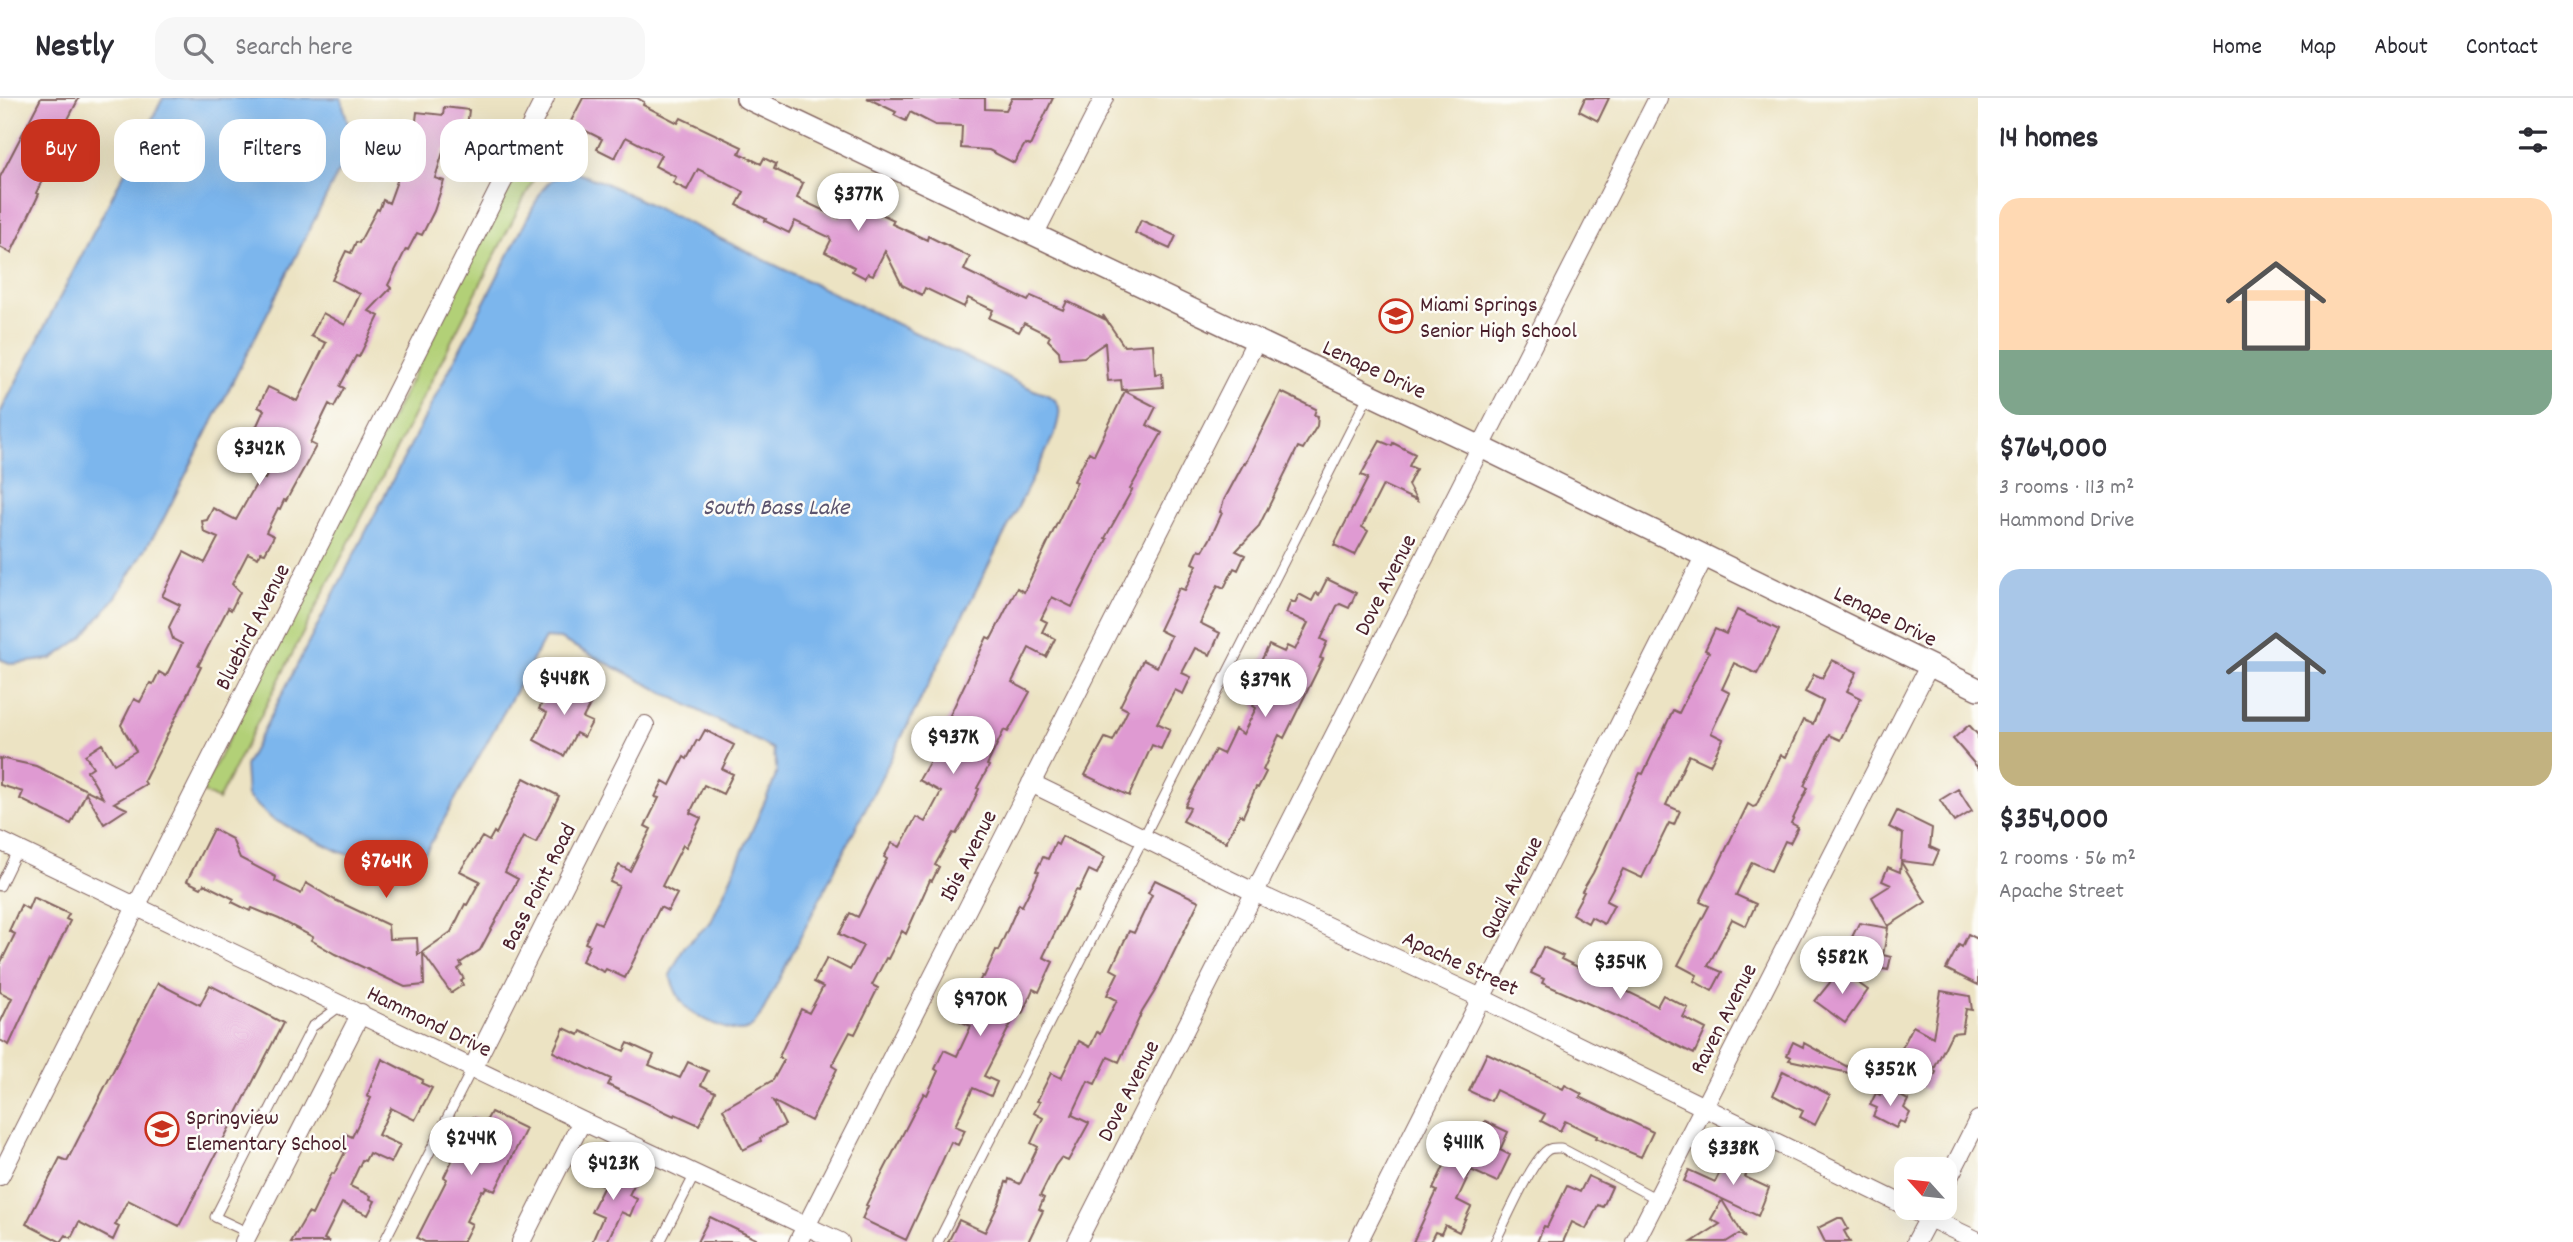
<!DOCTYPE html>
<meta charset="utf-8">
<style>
:root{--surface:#fff;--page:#f7f7f7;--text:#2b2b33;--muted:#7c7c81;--line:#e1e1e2;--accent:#c8321e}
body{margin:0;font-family:Dekko,sans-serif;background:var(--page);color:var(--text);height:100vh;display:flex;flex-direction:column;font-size:26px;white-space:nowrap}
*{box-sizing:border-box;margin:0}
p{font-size:23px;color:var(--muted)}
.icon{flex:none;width:38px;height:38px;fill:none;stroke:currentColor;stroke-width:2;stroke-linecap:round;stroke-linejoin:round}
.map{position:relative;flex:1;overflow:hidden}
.details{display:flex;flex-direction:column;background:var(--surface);width:595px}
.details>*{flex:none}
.hud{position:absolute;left:21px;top:21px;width:665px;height:63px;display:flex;gap:14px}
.needle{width:46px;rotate:297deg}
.controls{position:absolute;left:1894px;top:1059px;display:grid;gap:14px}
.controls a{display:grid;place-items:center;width:63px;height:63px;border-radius:14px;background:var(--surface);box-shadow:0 7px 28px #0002;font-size:35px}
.price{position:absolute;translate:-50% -60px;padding:0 16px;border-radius:24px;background:#fff;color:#222;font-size:23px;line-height:46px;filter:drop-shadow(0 2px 4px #0008)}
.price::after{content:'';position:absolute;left:50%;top:42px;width:21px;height:16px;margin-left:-10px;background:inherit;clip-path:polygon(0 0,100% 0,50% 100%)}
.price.selected{background:var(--accent);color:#fff}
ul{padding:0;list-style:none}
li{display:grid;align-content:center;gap:14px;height:371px;padding:0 21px}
li span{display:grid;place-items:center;height:217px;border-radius:21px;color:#555}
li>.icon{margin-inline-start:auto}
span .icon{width:126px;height:126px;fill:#fffc;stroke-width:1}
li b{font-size:30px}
h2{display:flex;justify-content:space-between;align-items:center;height:84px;padding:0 21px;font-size:30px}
.chip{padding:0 24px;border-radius:21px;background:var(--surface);box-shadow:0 7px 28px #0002;font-size:24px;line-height:63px}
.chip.selected{background:var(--accent);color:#fff}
header{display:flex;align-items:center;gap:42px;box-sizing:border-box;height:98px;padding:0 35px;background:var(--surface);border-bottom:2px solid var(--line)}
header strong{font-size:33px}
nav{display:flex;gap:38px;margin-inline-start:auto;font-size:24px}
.search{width:490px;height:63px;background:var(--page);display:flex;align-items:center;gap:18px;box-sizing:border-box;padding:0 24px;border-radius:21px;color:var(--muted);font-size:26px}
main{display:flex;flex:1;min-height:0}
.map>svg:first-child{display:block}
</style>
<header>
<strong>Nestly</strong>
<div class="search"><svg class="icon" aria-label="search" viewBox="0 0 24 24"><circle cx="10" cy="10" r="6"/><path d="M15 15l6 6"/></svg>Search here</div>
<nav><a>Home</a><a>Map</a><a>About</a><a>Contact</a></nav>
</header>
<main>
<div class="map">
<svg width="1978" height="1144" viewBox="0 0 1978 1144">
<rect width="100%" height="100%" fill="#fdfcf7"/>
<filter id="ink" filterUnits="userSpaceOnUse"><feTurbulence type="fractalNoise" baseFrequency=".0143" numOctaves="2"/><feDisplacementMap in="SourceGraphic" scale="14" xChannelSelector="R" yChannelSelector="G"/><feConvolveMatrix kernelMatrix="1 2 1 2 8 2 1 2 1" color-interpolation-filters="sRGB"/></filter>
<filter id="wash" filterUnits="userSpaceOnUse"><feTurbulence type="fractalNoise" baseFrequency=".00686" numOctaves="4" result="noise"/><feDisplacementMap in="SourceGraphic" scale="28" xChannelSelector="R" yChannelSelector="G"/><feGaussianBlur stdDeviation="1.57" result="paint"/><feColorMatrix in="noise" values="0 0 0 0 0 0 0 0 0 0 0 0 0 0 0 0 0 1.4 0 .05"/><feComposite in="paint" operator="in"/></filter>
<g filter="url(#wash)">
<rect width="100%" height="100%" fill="#ece3c3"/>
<path fill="#b2d077" stroke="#7e7851" stroke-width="2" d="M530 48 546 57 218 702 202 693Z"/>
<path fill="#7bb6ed" stroke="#626a8c" stroke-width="2" d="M163 0H341L351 36 342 67 162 424 116 499 83 539 52 561 12 566 0 561V315Z
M573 74 603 84 1036 293C1066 301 1061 313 1054 338L765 909C761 916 756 927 749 931 734 939 694 918 684 907 677 898 673 888 670 877L684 849 711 824 774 683 777 673 773 651 560 541 545 540 427 752 416 764 375 763 340 754 272 721 247 698 245 668 542 92 552 81Z"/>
<g id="blocks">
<path fill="#df9ad2" d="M41 0H79L64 29 71 33 57 60 54 59 36 95 39 96 11 155 0 149V79Z
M583 0H637L644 4 643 7 678 25 681 20 742 49 739 55 761 66 764 60 776 66 774 71 803 85 797 100 839 120 848 100 894 122 892 126 927 142 928 138 970 159 964 172 1028 203 1031 198 1063 212 1067 203 1104 221 1103 217 1124 248 1153 246 1155 276 1162 275 1163 289 1122 292 1121 282 1108 283 1105 245 1084 259 1060 261 1059 253 1048 242 1050 238 1024 225 1019 234 989 220 993 212 968 200 964 209 925 190 922 197 902 187 885 153 873 177 868 175 865 180 852 173 854 169 825 154 831 142 829 139 795 123 789 135 765 123 766 121 737 107 744 94 698 71 687 92 673 85 676 79 655 68 661 57 626 39 615 60 597 51 602 41 570 25Z
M867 0H985V11L1006 12 1012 0H1053L1030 48 1025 46 1014 65 989 52 961 50 962 28 935 27 910 14 906 23 894 17 896 14Z
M1585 0H1609L1598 23 1579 13Z
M444 9 469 12 464 53 444 51 435 80 444 83 434 113 422 137 417 135 408 152 406 151 388 187 391 190 369 213 379 218 359 259 356 258 340 288 344 290 334 309 329 306 310 345 316 348 309 361 286 403 284 402 280 411 278 410 266 434 274 438 265 455 261 454 258 460 248 455 232 486 240 494 231 512 228 510 198 568 201 569 144 683 146 686 114 705 127 711 104 726 86 695 71 726 20 701 23 694 0 687V660L36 668 103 700 87 673 93 669 85 657 102 646 114 666 136 653 121 627 134 601 140 604 150 585 153 586 159 574 166 578 182 546 173 541 169 529 180 507 162 498 184 454 205 465 218 440 204 434 202 423 207 422 213 410 236 422 260 379 265 381 282 348 254 334 264 312 258 309 268 289 297 303 326 245 311 238 323 215 345 227 360 196 332 182 346 153 351 155 356 144 359 145 377 111 379 112 383 102 389 105 401 72 410 75 417 14 443 17Z
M1141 122 1176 138 1170 151 1135 135Z
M1125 293 1156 309 1147 327 1162 335 1130 391 1132 392 1105 440 1107 441 1072 509 1052 499 1041 521 1047 524 1042 534 1055 541 1046 559 1029 550 1012 584 1030 594 1008 634 1004 632 987 667 989 668 977 690 979 691 966 719 956 736 953 735 935 767 939 769 932 783 930 782 906 836 902 833 888 861 886 860 872 887 878 890 855 936 850 934 832 968 837 971 811 1023 773 1003 785 1027 760 1040 761 1043 743 1052 723 1011 773 982 784 962 779 959 801 911 809 915 823 889 814 884 827 860 850 872 863 848 839 836 850 815 858 819 887 761 884 759 892 745 900 749 916 719 925 724 941 694 919 682 930 663 970 648 942 634 987 539 991 541 1017 490 1024 494 1077 384 1074 383 1089 354 1094 357Z
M1281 294 1316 311 1314 317 1318 318 1317 328 1303 351 1298 349 1258 430 1236 453 1245 457 1238 472 1234 470 1224 490 1218 487 1200 525 1220 535 1210 557 1195 550 1182 575 1191 579 1183 596 1175 592 1157 625 1170 631 1161 651 1152 647 1129 698 1085 677 1105 640 1113 643 1128 612 1120 608 1143 562 1157 569 1171 538 1159 532 1179 490 1185 492 1197 467 1193 465 1199 451 1203 453 1210 441 1222 415 1220 414 1224 402 1244 365 1245 366Z
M1380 343 1392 348 1393 345 1415 356 1409 368 1416 371 1408 387 1417 403 1383 387 1362 429 1368 433 1355 457 1334 447 1368 380 1361 377Z
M1327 481 1356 495 1349 510 1340 506 1337 508 1321 541 1327 544 1320 560 1323 561 1284 640 1279 637 1263 672 1266 674 1258 690 1256 689 1243 718 1240 716 1226 744 1183 723 1190 710 1185 708 1215 652 1223 656 1235 631 1243 636 1256 610 1253 608 1271 571 1260 565 1269 547 1284 554 1287 548 1295 552 1308 525 1286 515 1291 503 1295 505 1299 496 1312 503 1316 495 1319 497Z
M1737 512 1779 532 1765 561 1757 576 1734 565 1722 591 1730 595 1711 635 1723 641 1710 667 1689 657 1666 707 1680 713 1674 727 1669 725 1642 780 1623 771 1606 803 1614 807 1604 826 1591 819 1588 825 1572 816 1584 794 1582 793 1593 775 1640 675 1643 676 1673 612 1679 615 1709 554 1705 552 1715 531 1726 536Z
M1832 562 1857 574 1847 593 1861 600 1840 642 1829 637 1816 662 1804 688 1808 690 1791 725 1798 729 1790 745 1785 743 1771 773 1752 764 1736 797 1756 806 1746 828 1732 821 1708 868 1722 874 1712 893 1694 883 1697 877 1678 867 1709 808 1700 804 1748 706 1753 709 1756 708 1781 657 1786 659 1803 622 1813 626 1823 603 1805 594 1814 576 1822 580Z
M564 581 595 597 583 620 592 624 584 639 576 635 564 658 534 642 547 615 539 611 548 592 556 596Z
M1969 627 1978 637V670L1953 641Z
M705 632 734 647 722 671 733 676 723 696 704 687 690 715 701 720 686 749 683 747 662 788 677 796 668 813 660 809 625 880 606 871 604 874 582 863 590 847 585 845 595 823 601 826 619 788 610 784 619 767 630 773 651 731 645 728 659 700 655 699 663 683 670 687 684 659 687 661 697 642 699 643Z
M524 680 559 698 536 745 523 739 505 774 518 781 480 852 460 865 462 868 458 871 464 881 461 883 463 887 451 895 423 855 424 887 405 889 335 856 311 842 313 839 279 821 252 810 250 813 232 804 234 801 204 786 201 790 187 783 213 731 232 741 240 760 276 779 275 783 301 796 306 785 335 802 388 827 389 841 417 840 418 857 451 834 465 806 467 807 480 783 460 773 482 739 489 743 494 734 496 736Z
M1958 691 1972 713 1954 724 1940 702Z
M1897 713 1932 730 1930 749 1939 753 1933 767 1901 763 1903 736 1889 729Z
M1062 738 1105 759 1097 776 1089 772 1079 793 1076 792 1043 859 1053 864 1039 894 1033 891 1022 916 1017 914 984 978 997 984 991 998 973 990 955 1028 965 1032 958 1047 951 1044 906 1142 862 1121 868 1108 866 1107 924 995 927 997 938 973 935 971 944 952 957 958 971 928 960 923 982 878 984 879 996 852 998 853 1019 806 1022 808 1039 774 1036 773 1043 759 1048 761 1055 745 1058 747Z
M1901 764 1926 804 1888 828 1872 799 1891 787 1882 783 1888 769 1900 774Z
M1155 782 1199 803 1155 893 1142 914 1119 964 1108 959 1095 986 1088 983 1072 1017 1089 1025 1068 1063 1061 1060 1055 1068 1040 1098 1044 1100 1039 1111 1043 1113 1028 1144H948L959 1122 985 1134 999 1105 1006 1084 1008 1085 1009 1081 1020 1086 1038 1049 1031 1045 1043 1020 1034 1015 1040 1004 1037 1003 1051 975 1061 980 1079 943 1090 949 1097 934 1100 936 1117 902 1107 897 1118 875 1111 871 1129 833 1134 835 1152 797 1148 795Z
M33 799 69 816 66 821 70 823 51 862 49 861 9 947 0 942V925L12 900 0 894V866L15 836 9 833 21 807 28 811Z
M1859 825 1888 830 1883 857 1891 859 1888 872 1853 865 1858 840 1852 839Z
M1968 836 1978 841V887L1946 871 1959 847 1962 849Z
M1543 849 1563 858 1561 861 1601 880 1605 873 1623 882 1620 890 1657 908 1663 897 1688 910 1683 919 1706 931 1694 956 1630 924 1542 885 1544 881 1531 875Z
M1840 872 1868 892 1845 925 1815 903Z
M158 885 200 907 210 887 283 925 179 1128 128 1102 115 1127 119 1129 113 1142 79 1124 71 1140 66 1137 61 1144 26 1126 60 1060 67 1063Z
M1941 893 1970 898 1972 912 1966 911 1962 934 1952 935 1933 973 1936 974 1927 992 1912 985 1916 977 1894 966 1913 928 1933 939Z
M564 930 579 937 581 933 624 953 628 945 654 957 649 967 680 980 688 964 708 973 701 987 715 994 699 1027 675 1016 674 1018 608 987 611 981 553 954Z
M1793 944 1803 949 1804 945 1855 973 1854 976 1789 962 1791 959 1787 957Z
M1487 955 1563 991 1565 987 1582 996 1580 999 1653 1034 1641 1059 1596 1040 1597 1038 1565 1023 1560 1033 1541 1023 1545 1016 1496 992 1491 1003 1469 993Z
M382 961 423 982 421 985 432 990 415 1022 391 1010 378 1037 400 1047 391 1065 369 1055 365 1063 362 1062 350 1088 371 1098 370 1101 375 1103 368 1117 342 1105 324 1141 330 1144H291L308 1115 312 1117 332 1075 334 1076 345 1054 337 1050 344 1035 352 1039 371 1000 367 998Z
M1783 973 1830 997 1815 1027 1800 1019 1803 1013 1773 997Z
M1884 989 1908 1002 1904 1010 1910 1015 1905 1025 1900 1023 1896 1030 1873 1018 1877 1010 1870 1007 1876 995 1880 997Z
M491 1014 526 1031 495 1093 486 1089 484 1093 482 1092 466 1123 472 1126 463 1144H425L417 1140 447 1081 444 1079 473 1019 485 1025Z
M1485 1023 1508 1034 1500 1052 1510 1057 1497 1084 1471 1072 1457 1102 1471 1109 1459 1134 1445 1127 1441 1136 1435 1134 1430 1144H1413L1437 1093 1433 1091 1454 1047 1470 1054Z
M1727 1060 1739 1066 1737 1070 1747 1075 1745 1079 1769 1090 1758 1118 1684 1083 1689 1072 1715 1084Z
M606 1069 636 1083 629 1097 637 1101 630 1118 621 1114 607 1144H592L603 1119 591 1114 604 1088 598 1085Z
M1588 1078 1612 1089 1603 1109 1598 1107 1586 1131 1572 1124 1563 1144H1537L1544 1128 1547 1129 1567 1088 1580 1094Z
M1722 1102 1745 1140 1739 1136 1726 1144H1692L1720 1126 1711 1121Z
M710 1119 762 1144H697Z
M1838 1120H1842L1848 1131 1844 1133 1850 1144H1825L1818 1130Z"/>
</g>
</g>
<g filter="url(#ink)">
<use href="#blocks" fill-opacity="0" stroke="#836460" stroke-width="2"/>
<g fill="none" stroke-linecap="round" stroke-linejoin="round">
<defs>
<path id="service" d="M0 788 18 751
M249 1135 215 1119 312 929 343 906
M384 1144 472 971
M660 1144 695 1076
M938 1144 1369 296
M1495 1144C1506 1122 1529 1069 1545 1054 1550 1049 1555 1050 1561 1050L1657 1101"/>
<path id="minor" d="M1034 137 1104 0
M1031 685 1256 795 1481 900 1906 1108
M0 743 582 1023 840 1144
M472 971 645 627
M0 1078 545 0
M1944 1089 1978 1022
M1908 1110 1978 1143
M244 1144 361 915
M521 1144 582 1023
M798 1144 1256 243
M1077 1144 1658 0
M1358 1144 1705 457
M1635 1144 1929 568
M1916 1144 1934 1110"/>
<path id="tertiary" d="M747 0 1481 349 1978 591"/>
</defs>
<use href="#service" stroke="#836460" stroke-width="11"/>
<use href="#minor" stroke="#836460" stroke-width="20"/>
<use href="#tertiary" stroke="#836460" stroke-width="24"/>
<use href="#service" stroke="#fff" stroke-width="9"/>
<use href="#minor" stroke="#fff" stroke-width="18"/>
<use href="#tertiary" stroke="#fff" stroke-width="21"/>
</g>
</g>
<defs>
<symbol id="school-ring" viewBox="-11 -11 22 22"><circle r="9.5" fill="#fdfcf7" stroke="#c8321e" stroke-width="1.5"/><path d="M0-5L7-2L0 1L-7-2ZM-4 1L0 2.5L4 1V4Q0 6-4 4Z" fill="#c8321e"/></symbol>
</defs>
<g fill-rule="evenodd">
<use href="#school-ring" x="1377" y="199" width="38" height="38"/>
<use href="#school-ring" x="143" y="1012" width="38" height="38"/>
</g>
<g text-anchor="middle" stroke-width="5" stroke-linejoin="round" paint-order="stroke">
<g font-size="23" fill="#4a1f2b" stroke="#fdfcf7" text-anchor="start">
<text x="1420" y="213">Miami Springs<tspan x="1420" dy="26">Senior High School</tspan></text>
<text x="186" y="1026">Springview<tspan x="186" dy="26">Elementary School</tspan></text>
</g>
<g font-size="23" fill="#4a1f2b" stroke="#fdfcf7">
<text transform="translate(1375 270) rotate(25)" y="8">Lenape Drive</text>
<text transform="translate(1384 486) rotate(-63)" y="8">Dove Avenue</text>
<text transform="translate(1886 517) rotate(26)" y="8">Lenape Drive</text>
<text transform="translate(251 528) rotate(-63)" y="8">Bluebird Avenue</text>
<text transform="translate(967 757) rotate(-63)" y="8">Ibis Avenue</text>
<text transform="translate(537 788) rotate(-63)" y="8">Bass Point Road</text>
<text transform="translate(1510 789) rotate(-63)" y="8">Quail Avenue</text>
<text transform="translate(1461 864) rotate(25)" y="8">Apache Street</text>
<text transform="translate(1722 920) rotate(-63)" y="8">Raven Avenue</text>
<text transform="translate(430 922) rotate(26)" y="8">Hammond Drive</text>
<text transform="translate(1127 992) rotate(-63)" y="8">Dove Avenue</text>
</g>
<g font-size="24" font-style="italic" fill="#5b546f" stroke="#fdfcf7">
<text x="776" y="416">South Bass Lake</text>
</g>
</g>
</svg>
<div class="controls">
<a><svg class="needle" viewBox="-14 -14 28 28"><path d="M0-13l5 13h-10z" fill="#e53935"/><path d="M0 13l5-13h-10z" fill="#7c7c81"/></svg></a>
</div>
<b class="price" style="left:858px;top:135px">$377K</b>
<b class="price" style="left:259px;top:389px">$342K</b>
<b class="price" style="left:564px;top:619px">$448K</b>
<b class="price" style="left:1265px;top:621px">$379K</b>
<b class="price" style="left:953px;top:678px">$937K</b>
<b class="price selected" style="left:386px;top:802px">$764K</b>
<b class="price" style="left:1842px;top:898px">$582K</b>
<b class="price" style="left:1620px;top:903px">$354K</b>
<b class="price" style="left:980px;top:940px">$970K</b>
<b class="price" style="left:1890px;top:1010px">$352K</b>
<b class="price" style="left:471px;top:1079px">$244K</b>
<b class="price" style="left:1463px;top:1083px">$411K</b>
<b class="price" style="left:1733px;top:1089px">$338K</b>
<b class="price" style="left:613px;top:1104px">$423K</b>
<div class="hud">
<a class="chip selected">Buy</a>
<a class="chip">Rent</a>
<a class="chip">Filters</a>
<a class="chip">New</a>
<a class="chip">Apartment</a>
</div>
</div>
<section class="details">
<h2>14 homes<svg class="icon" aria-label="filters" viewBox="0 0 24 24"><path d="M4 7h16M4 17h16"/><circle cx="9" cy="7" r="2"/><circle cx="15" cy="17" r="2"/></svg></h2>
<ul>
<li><span style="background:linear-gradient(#ffd9b3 70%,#7fa58c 0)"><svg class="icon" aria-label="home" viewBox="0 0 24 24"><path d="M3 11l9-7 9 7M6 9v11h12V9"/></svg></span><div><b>$764,000</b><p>3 rooms · 113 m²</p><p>Hammond Drive</p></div></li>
<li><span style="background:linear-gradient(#a9c7e8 75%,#c2b280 0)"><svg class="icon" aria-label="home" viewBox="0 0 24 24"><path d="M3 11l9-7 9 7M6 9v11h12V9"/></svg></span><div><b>$354,000</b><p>2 rooms · 56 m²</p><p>Apache Street</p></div></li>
</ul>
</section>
</main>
